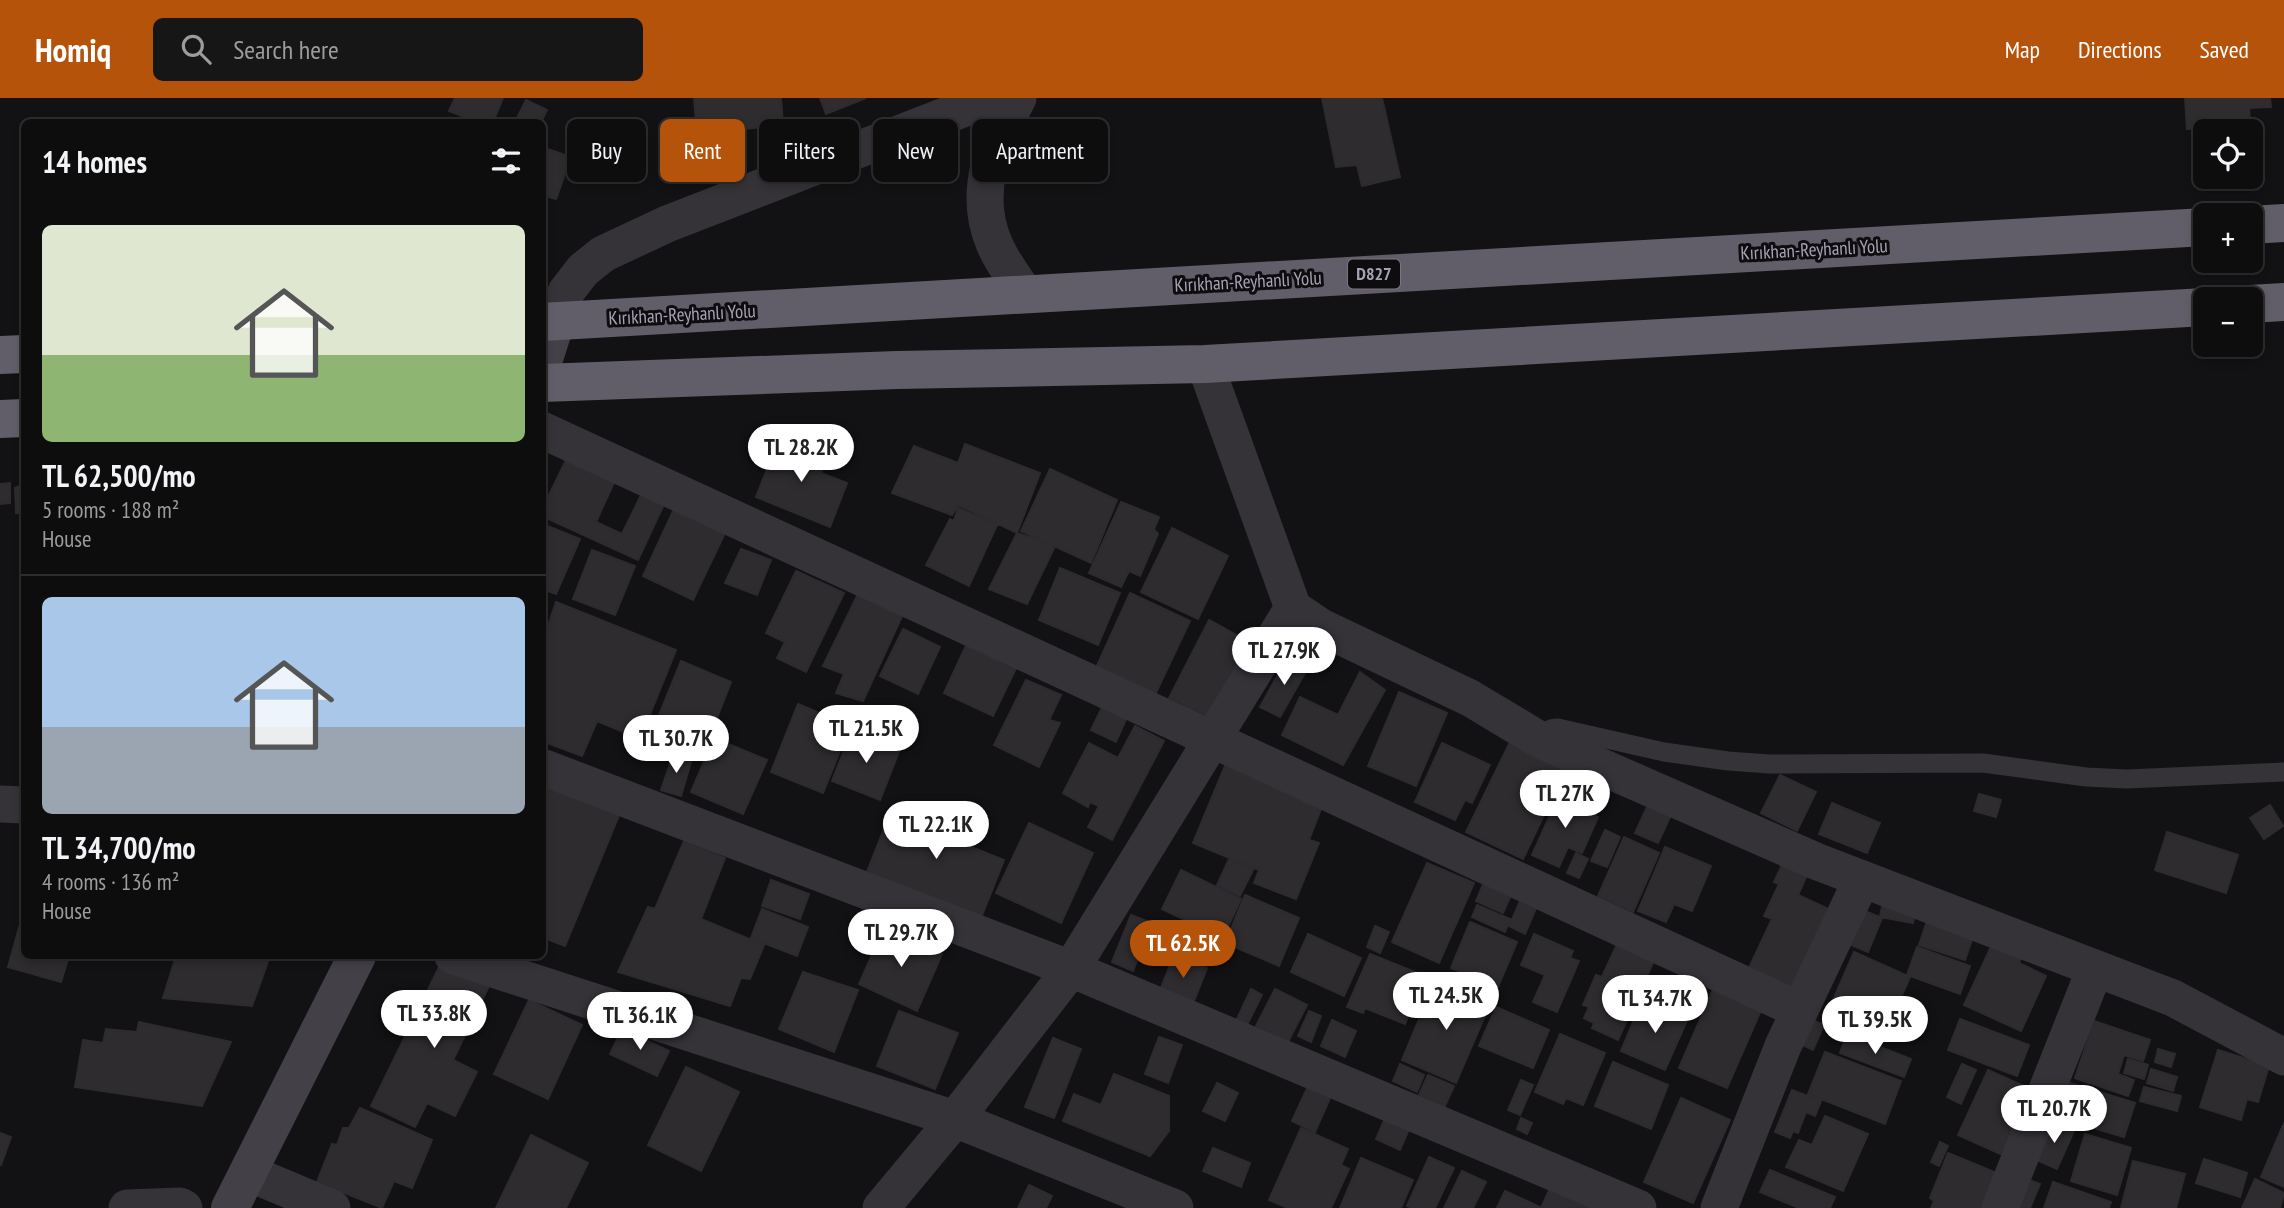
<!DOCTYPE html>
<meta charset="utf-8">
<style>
:root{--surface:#0e0d0e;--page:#171617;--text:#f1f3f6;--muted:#9b9c9e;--line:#2e2d2e;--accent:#b45309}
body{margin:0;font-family:"PT Sans Narrow",sans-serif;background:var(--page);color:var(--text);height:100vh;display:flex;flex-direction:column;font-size:26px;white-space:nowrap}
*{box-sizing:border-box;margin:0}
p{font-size:23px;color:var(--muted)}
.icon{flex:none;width:38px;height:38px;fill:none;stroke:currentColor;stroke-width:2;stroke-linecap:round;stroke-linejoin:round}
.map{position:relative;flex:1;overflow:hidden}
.drawer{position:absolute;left:21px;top:21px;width:525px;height:840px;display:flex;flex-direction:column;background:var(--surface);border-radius:10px;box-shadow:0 4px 10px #0003,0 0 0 2px var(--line)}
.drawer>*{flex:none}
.guide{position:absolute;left:567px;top:21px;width:665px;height:63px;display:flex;gap:14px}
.tools{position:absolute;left:2193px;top:21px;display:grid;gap:14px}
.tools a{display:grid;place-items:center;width:70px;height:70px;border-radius:10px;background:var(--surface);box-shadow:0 4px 10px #0003,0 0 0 2px var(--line);font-size:35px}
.price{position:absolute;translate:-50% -60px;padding:0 16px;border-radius:24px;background:#fff;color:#222;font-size:23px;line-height:46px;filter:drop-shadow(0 2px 4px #0008)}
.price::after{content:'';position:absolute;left:50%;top:42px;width:21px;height:16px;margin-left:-10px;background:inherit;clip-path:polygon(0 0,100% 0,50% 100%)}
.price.on{background:var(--accent);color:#fff}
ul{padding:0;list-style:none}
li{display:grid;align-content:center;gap:14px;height:371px;padding:0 21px}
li+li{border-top:2px solid var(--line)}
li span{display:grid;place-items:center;height:217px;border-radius:10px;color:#555}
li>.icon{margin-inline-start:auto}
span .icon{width:126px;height:126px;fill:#fffc;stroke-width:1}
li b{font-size:30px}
h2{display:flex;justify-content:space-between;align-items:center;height:84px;padding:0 21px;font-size:30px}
.tag{padding:0 24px;border-radius:10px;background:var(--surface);box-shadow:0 4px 10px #0003,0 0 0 2px var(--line);font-size:24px;line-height:63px}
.tag.on{background:var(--accent);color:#fff}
header{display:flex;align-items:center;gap:42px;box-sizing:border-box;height:98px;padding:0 35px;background:var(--accent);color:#fff}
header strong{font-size:33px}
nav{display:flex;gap:38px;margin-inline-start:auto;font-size:24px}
.search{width:490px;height:63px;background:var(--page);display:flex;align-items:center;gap:18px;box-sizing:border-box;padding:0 24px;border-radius:10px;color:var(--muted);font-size:26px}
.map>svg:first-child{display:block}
</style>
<header>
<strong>Homiq</strong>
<div class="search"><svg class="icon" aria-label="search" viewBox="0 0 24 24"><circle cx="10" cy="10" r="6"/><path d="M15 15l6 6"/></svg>Search here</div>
<nav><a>Map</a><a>Directions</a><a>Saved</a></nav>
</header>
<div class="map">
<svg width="2284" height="1110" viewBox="0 0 2284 1110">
<rect width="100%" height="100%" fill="#121113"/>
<path fill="#2e2c2f" stroke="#2d2b2f" stroke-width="2" d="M455 0H503L493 24H459L462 18 449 13Z
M694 0H781L783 27 697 36Z
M820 0H866L826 16Z
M1322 0H1382L1400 79 1362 88 1357 67 1336 69Z
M2185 0H2270L2271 9 2249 10 2250 21H2241V28L2187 31Z
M526 2 547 12 541 24H515Z
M542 49 571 59 556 101 542 97Z
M779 341 827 361 821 375 847 385 830 429 756 399Z
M965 346 1040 375 1017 435 958 407 952 417 892 395 914 348 958 365Z
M569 356 617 378 596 424 622 436 643 393 665 404 638 462 542 418V411Z
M1050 371 1117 402 1091 465 1021 433Z
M10 385V405L0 406V386Z
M24 386V415H16L15 390Z
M1121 404 1159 419 1154 431 1158 436 1140 478 1129 473 1121 489 1089 475Z
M958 410 997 427 969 488 926 467 950 421 954 423Z
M674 411 725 435 693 502 643 478Z
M545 427 580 441 556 496 542 491V432Z
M1172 430 1228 458 1198 521 1141 494Z
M1017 435 1055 448 1027 506 989 491Z
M741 451 771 462 757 497 725 485Z
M592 452 635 468 615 517 573 501Z
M1060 470 1120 495 1098 547 1039 522Z
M796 473 844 495 806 574 777 560 785 544 766 535Z
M1130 495 1190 523 1154 599 1095 572Z
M857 498 903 516 863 603 836 595 844 576 823 568Z
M556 504 676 552 640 641 597 623 582 658 542 643V546Z
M1209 522 1249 544 1214 621 1169 600Z
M903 531 940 549 918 596 880 578Z
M969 541 1019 564 993 618 944 595Z
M1287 560 1309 568 1280 619 1260 609Z
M681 563 731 584 702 658 651 637Z
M1360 574 1385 592 1343 667 1282 637 1300 599 1338 617Z
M1026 582 1061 597 1049 622 1060 625 1039 669 994 647Z
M1399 594 1447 615 1416 688 1368 668Z
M1104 605 1128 617 1116 644 1091 632Z
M798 606 850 628 823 695 771 674Z
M1135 628 1164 643 1112 742 1088 729 1099 708 1090 704 1088 709 1063 695 1089 645 1118 660Z
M852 632 900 651 880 702 832 683Z
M714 640 767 662 743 716 691 694Z
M1510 644 1566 671 1523 761 1466 734Z
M1442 645 1490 667 1472 705 1465 702 1455 722 1415 704Z
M674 654 691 664 681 698 661 692Z
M1227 663 1324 703 1309 742 1319 745 1296 801 1254 785 1259 772 1193 745Z
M1780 677 1816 694 1797 733 1761 715Z
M542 684 620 715 565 848 542 839Z
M1560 695 1587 707 1584 713 1598 719 1582 755 1568 749 1559 769 1532 757Z
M1653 696 1676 706 1658 745 1635 735Z
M1979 696 2001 702 1996 719 1974 713Z
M1832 705 1880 725 1867 755 1819 736Z
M2270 707 2283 728 2264 741 2250 720Z
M893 708 942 727 948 711 970 720 961 745 1004 762 981 820 867 774Z
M1029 725 1093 755 1061 825 996 795Z
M1605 732 1620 739 1607 769 1591 763Z
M2167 734 2238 757 2226 795 2155 772Z
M1624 739 1659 755 1633 814 1598 798Z
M684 743 725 760 701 821 764 847 750 881 741 880 730 908 618 874 648 809 655 811Z
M1665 749 1711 768 1692 813 1674 806 1666 824 1638 813Z
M1788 754 1812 766 1798 797 1835 814 1796 898 1747 874 1772 821 1764 818 1779 786 1774 784Z
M1576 755 1588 761 1579 780 1567 775Z
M1229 761 1253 772 1240 798 1217 787Z
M1427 765 1474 785 1439 865 1392 844Z
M1181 772 1241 801 1210 867 1185 855 1198 828 1162 811Z
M771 782 809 796 800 821 762 808Z
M1484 784 1511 797 1503 815 1476 803Z
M1245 797 1299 820 1279 868 1225 845Z
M1521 801 1537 808 1525 836 1509 828Z
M1883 803 1916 809 1913 825 1880 819Z
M1477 807 1510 821 1505 834 1472 819Z
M762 811 808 829 797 858 751 840Z
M24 812V858H69L61 884 8 869Z
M1865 813 1882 820 1868 854 1851 847Z
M1131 817 1152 825 1133 873 1112 864Z
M1929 817 1975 833 1965 862 1919 847Z
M1470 824 1517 844 1498 889 1451 870Z
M1375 828 1389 834 1380 855 1367 849Z
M884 830 942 856 917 913 859 886Z
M1308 836 1361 860 1344 898 1291 874Z
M1534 836 1573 853 1570 860 1579 863 1557 914 1533 904 1545 877 1521 867Z
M1619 842 1656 858 1618 942 1592 930 1594 925 1584 920 1589 909 1583 907 1596 877 1602 879Z
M1994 842 2023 855 2019 865 2046 878 2021 933 1964 907Z
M1917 849 1970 868 1960 896 1907 877Z
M1854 854 1910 879 1885 935 1865 926 1871 914 1857 908 1848 928 1826 918Z
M1370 856 1425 878 1405 926 1365 910 1363 915 1347 909Z
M1174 857 1207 870 1192 908 1159 895Z
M176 858H270L252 908 163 900Z
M442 863 490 886 453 962 477 974 455 1018 427 1005 415 1029 371 1008Z
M1686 871 1705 879 1694 903 1676 895Z
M803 874 858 892 834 954 779 931Z
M1435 883 1490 906 1456 985 1402 962Z
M1714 889 1762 910 1727 990 1679 970Z
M1251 891 1262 897 1247 927 1236 923Z
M1275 891 1307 907 1288 944 1256 928Z
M529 902 582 927 548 1001 494 976Z
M1641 905 1657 912 1660 905 1689 918 1665 972 1621 953Z
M1496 909 1549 932 1533 970 1479 948Z
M899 913 958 935 935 991 877 968Z
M1309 913 1321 918 1311 944 1298 938Z
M1805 919 1824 927 1813 952 1794 943Z
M1960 921 2029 947 2017 978 1948 952Z
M1332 922 1356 933 1345 959 1321 948Z
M2094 923 2150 942 2143 963 2124 957 2118 976 2134 982 2128 998 2075 980Z
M139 924 231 944 202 1008 75 989 83 942 103 945 106 931 137 934Z
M622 931 669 953 657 978 610 956Z
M1560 936 1605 955 1583 1007 1566 1000 1563 1006 1535 994Z
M1847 936 1911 961 1904 979 1840 955Z
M1159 939 1182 947 1168 985 1145 976Z
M1053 940 1081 951 1054 1020 1025 1009Z
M2158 951 2175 956 2171 969 2155 964Z
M2218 952 2269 968 2258 1004 2247 1001 2241 1022 2200 1009Z
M1825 954 1901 983 1885 1026 1808 996Z
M2128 961 2148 967 2144 981 2124 975Z
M1613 964 1668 987 1651 1031 1595 1008Z
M1400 966 1424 977 1417 994 1393 983Z
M1962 966 1976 972 1961 1006 1947 999Z
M686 969 739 994 701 1073 648 1047Z
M2151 971 2177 979 2173 993 2147 985Z
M1988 972 2037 994 2007 1059 1958 1037Z
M1114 976 1169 998V1033L1150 1058 1063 1023 1074 996 1101 1007Z
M1428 977 1454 988 1445 1008 1419 997Z
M1521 982 1533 987 1520 1017 1508 1012Z
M1217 985 1238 995 1225 1023 1203 1013Z
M2070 985 2135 1005 2124 1039 2059 1020Z
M1308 988 1331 998 1315 1034 1292 1023Z
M2144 989 2181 998 2177 1013 2140 1003Z
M1792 992 1821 1003 1815 1018 1806 1014 1798 1035 1793 1033 1790 1040 1775 1034Z
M1681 1000 1730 1022 1693 1105 1644 1084Z
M360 1010 432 1042 412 1090 394 1083 382 1110 317 1084 332 1046 337 1047 343 1030H349Z
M1386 1018 1410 1029 1400 1052 1376 1041Z
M1825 1018 1868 1036 1843 1093 1786 1069 1799 1042 1812 1047Z
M1521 1020 1532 1025 1527 1036 1517 1031Z
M2050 1022 2074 1033 2057 1071 2034 1061Z
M2284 1025V1089L2261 1079Z
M1301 1030 1348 1051 1341 1067 1349 1071 1331 1110H1288L1269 1102Z
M0 1035 11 1039 1 1067 0 1066Z
M2085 1036 2131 1050 2117 1097 2071 1083Z
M531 1037 588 1065 566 1110H496Z
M1940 1044 1948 1048 1939 1068 1931 1064Z
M1213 1050 1250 1065 1241 1089 1203 1073Z
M1948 1055 2004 1078 1991 1110H1931L1934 1103 1930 1100Z
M1429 1059 1454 1070 1435 1110H1412L1407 1108Z
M1361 1060 1413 1082 1401 1110H1340Z
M2204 1061 2247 1075 2240 1099 2196 1085Z
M2133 1063 2185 1076 2176 1110H2121Z
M1770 1072 1835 1099 1830 1110H1799L1760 1094Z
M1462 1073 1486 1084 1473 1110H1444Z
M2024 1080 2040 1086 2030 1110H2012Z
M2255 1081 2284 1095 2280 1110H2242Z
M2053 1084 2111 1104 2109 1110H2044Z
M1552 1086 1594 1110H1541Z
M1029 1087 1052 1098 1046 1110H1018Z
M1505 1093 1540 1109 1539 1110H1497Z"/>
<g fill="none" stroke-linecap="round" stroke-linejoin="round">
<path stroke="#353238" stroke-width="19" d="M1540 642C1544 633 1550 630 1558 630L1664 654 1728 663 1769 666 1983 665 2086 679 2127 681 2284 674"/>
<path stroke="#353238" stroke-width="37" d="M1018 0C994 45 972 93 994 145 1001 163 1014 179 1025 196
M556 223 566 194 583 172 603 156 667 126 991 0
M1205 266 1293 510 1321 529 1470 600 1540 642 1818 764 2173 900 2284 959
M542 332 1799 912
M542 669 1071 871 1638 1110
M0 706 24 707
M453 858 955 1021 1175 1110
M249 1075 332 1110
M127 1110 180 1108 184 1110
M881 1110 955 1021 1071 871 1293 510
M1719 1110 1783 948 1862 781
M2000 1110 2095 871"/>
<path stroke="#434048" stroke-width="38" d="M542 267 556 223
M230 1110 357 858"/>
<path stroke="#625e69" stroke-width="38" d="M2250 127 2284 125
M2250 206 2284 204
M542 224 2205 129
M0 257 24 256
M542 285 897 272 1205 266 2205 209
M0 321 24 320"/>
</g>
<g text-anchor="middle" stroke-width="6" stroke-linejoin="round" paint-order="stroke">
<rect fill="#0d0c0e" stroke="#7a7582" stroke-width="2" x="1348" y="161.5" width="52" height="29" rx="5"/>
<g font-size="18" font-weight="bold" fill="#a8a2b4">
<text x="1374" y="182">D827</text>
</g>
<g font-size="19" fill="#a8a2b4" stroke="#0d0c0e">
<text transform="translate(1814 151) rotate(-3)" y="7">Kırıkhan-Reyhanlı Yolu</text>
<text transform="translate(1248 183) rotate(-3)" y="7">Kırıkhan-Reyhanlı Yolu</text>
<text transform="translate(682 216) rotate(-3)" y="7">Kırıkhan-Reyhanlı Yolu</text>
</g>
</g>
</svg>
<div class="tools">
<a><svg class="icon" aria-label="locate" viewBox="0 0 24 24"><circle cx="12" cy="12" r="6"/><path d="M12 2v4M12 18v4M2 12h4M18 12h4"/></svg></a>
<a>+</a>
<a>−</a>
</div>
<b class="price" style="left:801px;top:386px">TL 28.2K</b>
<b class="price" style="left:1284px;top:589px">TL 27.9K</b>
<b class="price" style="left:866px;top:667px">TL 21.5K</b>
<b class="price" style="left:676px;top:677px">TL 30.7K</b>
<b class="price" style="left:1565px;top:732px">TL 27K</b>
<b class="price" style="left:936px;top:763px">TL 22.1K</b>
<b class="price" style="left:901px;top:871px">TL 29.7K</b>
<b class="price on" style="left:1183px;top:882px">TL 62.5K</b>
<b class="price" style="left:1446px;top:934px">TL 24.5K</b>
<b class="price" style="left:1655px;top:937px">TL 34.7K</b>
<b class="price" style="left:434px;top:952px">TL 33.8K</b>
<b class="price" style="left:640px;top:954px">TL 36.1K</b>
<b class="price" style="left:1875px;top:958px">TL 39.5K</b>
<b class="price" style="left:2054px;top:1047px">TL 20.7K</b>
<div class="guide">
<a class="tag">Buy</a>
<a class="tag on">Rent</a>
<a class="tag">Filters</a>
<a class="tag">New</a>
<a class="tag">Apartment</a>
</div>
<section class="drawer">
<h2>14 homes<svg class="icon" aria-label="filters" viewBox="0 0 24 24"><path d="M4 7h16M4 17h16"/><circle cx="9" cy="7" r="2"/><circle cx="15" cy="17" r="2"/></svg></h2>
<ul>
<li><span style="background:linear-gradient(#dfe7d0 60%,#8fb573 0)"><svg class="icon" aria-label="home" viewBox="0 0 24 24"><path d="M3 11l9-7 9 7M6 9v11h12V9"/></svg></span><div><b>TL 62,500/mo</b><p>5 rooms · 188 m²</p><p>House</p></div></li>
<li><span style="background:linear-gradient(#a9c7e8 60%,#9aa5b1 0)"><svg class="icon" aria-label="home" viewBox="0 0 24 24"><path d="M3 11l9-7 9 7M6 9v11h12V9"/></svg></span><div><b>TL 34,700/mo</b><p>4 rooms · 136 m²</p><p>House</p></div></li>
</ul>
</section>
</div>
